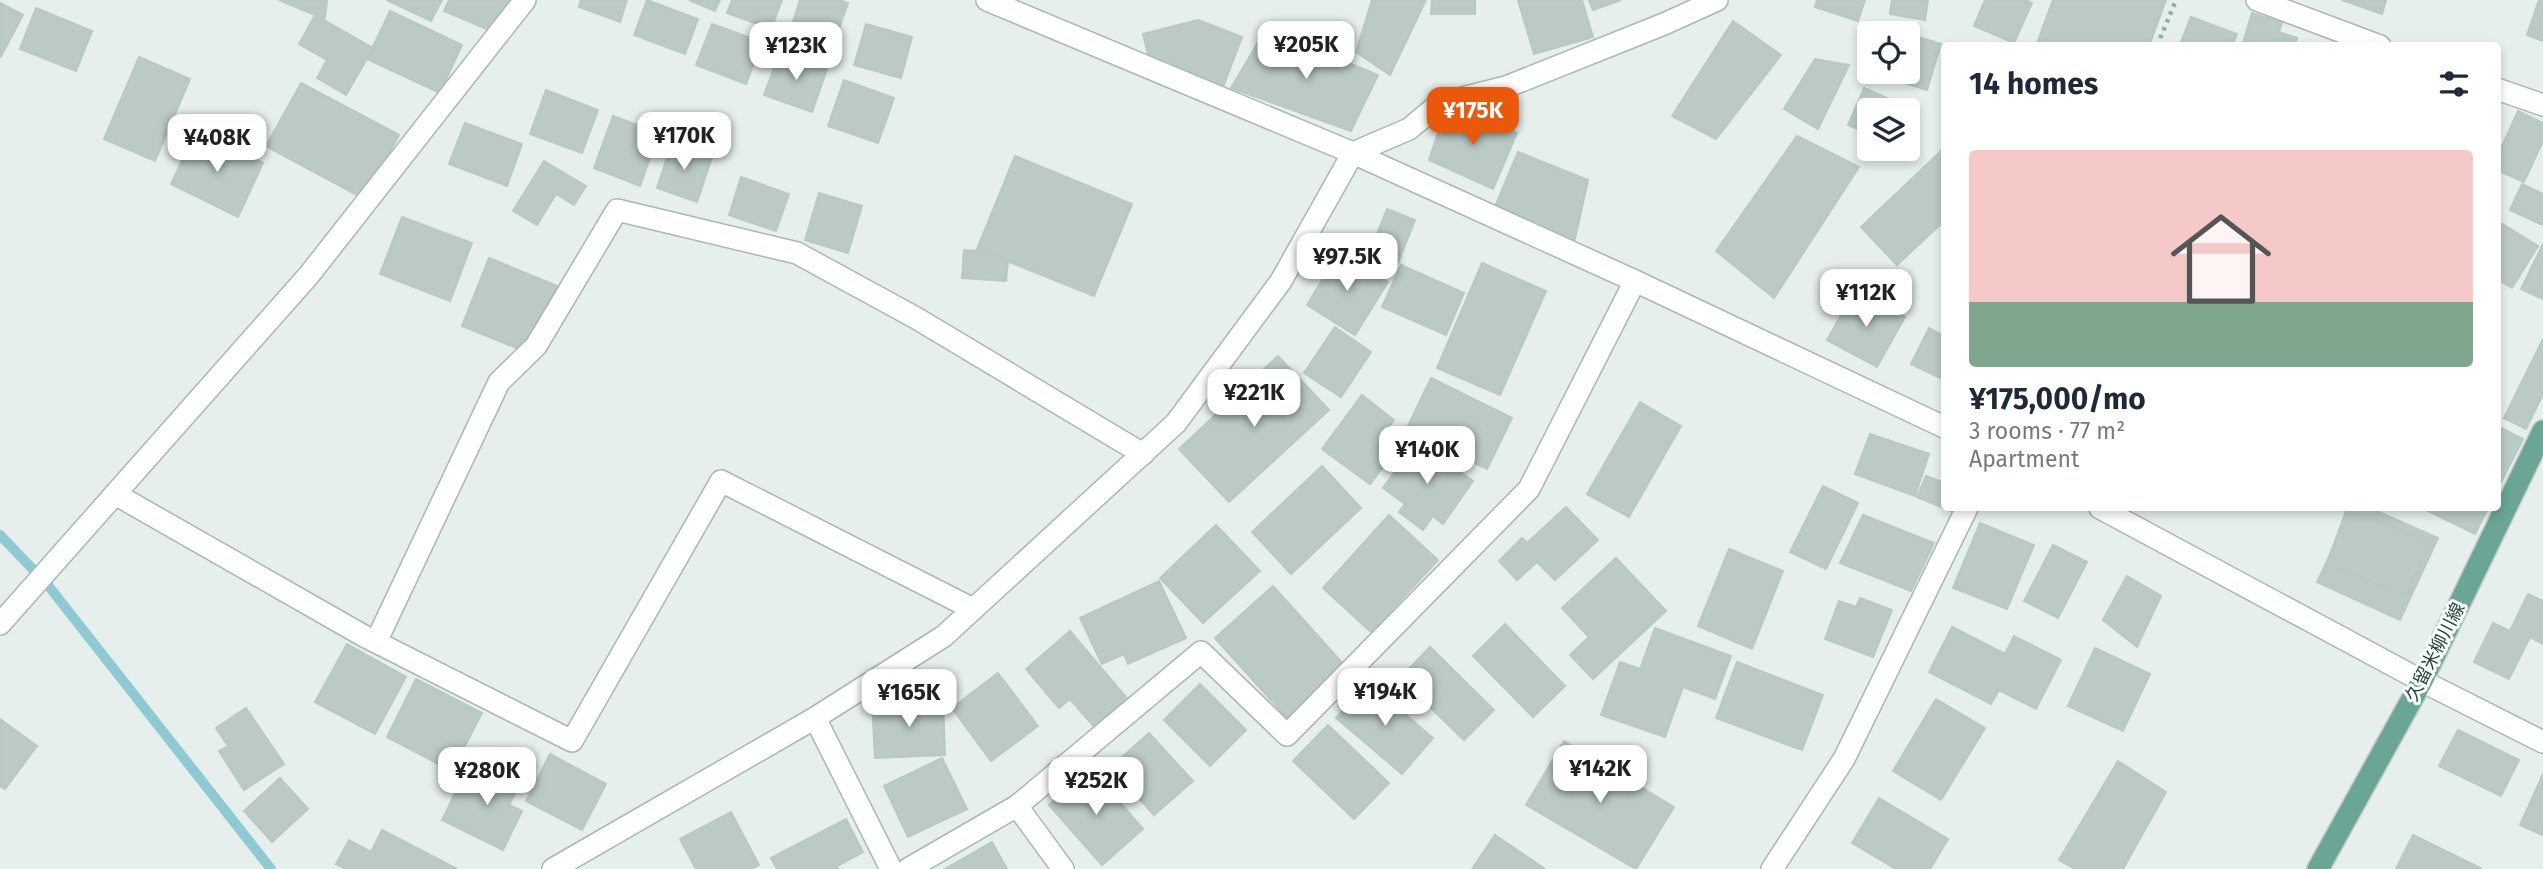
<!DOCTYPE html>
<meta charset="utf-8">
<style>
:root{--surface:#fff;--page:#f6f6f7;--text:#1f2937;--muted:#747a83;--accent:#ea580c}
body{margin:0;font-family:"Fira Sans","Noto Sans JP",sans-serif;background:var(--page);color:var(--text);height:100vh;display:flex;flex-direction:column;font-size:26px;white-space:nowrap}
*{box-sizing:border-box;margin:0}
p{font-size:23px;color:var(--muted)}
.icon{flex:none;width:38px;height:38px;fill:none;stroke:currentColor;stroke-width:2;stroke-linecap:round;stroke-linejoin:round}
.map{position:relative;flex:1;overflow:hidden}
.panel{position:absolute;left:1941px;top:42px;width:560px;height:469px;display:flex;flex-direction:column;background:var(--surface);border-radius:7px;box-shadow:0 4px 10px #0003}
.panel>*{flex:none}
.fabs{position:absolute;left:1857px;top:21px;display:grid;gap:14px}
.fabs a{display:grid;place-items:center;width:63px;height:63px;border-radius:7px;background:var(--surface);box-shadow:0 4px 10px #0003;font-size:35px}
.price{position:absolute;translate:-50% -60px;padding:0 16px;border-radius:14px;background:#fff;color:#222;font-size:23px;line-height:46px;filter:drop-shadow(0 2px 4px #0008)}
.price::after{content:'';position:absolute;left:50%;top:42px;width:21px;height:16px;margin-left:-10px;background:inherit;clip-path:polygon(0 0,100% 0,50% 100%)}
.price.selected{background:var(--accent);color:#fff}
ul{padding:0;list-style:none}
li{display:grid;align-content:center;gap:14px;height:371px;padding:0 28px}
li span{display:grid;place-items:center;height:217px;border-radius:7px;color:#555}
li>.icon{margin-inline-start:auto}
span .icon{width:126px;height:126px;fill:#fffc;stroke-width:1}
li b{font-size:30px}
h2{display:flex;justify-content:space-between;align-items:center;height:84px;padding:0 28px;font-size:30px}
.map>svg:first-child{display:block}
</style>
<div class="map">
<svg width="2543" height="869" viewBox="0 0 2543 869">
<rect width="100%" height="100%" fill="#e6efeb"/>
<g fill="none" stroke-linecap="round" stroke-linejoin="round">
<path stroke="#8ec9d4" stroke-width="10" d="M0 535 47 584 271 869"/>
</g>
<path fill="#bbcac4" stroke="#b8c9c2" stroke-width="2" d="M279 0H327L325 18 315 15Z
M387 0H442L431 21Z
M449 0H516L501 35 444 11Z
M581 0H627L620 22 579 7Z
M647 0 698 19 685 54 634 35Z
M689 0H720L715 11Z
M732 0H782L771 29 727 13Z
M800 0H840L848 3 832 48 789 34Z
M1372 0H1426L1390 75 1356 52Z
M1432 0H1475V14H1431Z
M1518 0H1582L1593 37 1534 54Z
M1589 0H1621L1593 10Z
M1817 0H1865L1858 21 1815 7Z
M1892 0H1928L1925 20 1890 14Z
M1985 0H2026L2032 3 2014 43 1974 26Z
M2053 0H2166L2149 46H2036Z
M2342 0H2386L2382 14Z
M2539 0H2543V41L2527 35Z
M0 3 23 15 0 58Z
M36 8 92 31 76 71 20 49Z
M390 11 462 45 440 93 367 59Z
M2252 13 2282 23 2279 32 2297 38 2295 46H2242Z
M315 15 373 48 346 95 317 78 327 60 299 44Z
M2191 17 2237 34 2232 46H2189L2181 42Z
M1198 20 1242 37 1223 87 1149 58 1143 34Z
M1733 21 1781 55 1716 139 1672 116Z
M712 24 762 42 746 84 696 65Z
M866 24 912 37 901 78 854 65Z
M1876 24 1905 33H1873Z
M1266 29 1378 75 1351 131 1231 88Z
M1908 34 1941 44 1927 90 1862 70 1869 46V72H1908Z
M780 52 827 69 812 112 764 95Z
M139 57 190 79 155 161 104 139Z
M1815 59 1849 65 1818 129 1784 109Z
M844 80 894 98 878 143 828 126Z
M301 83 399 135 364 199 266 146Z
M1864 88 1912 109 1908 119V110H1869V134L1848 125Z
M546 90 598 110 582 153 530 134Z
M1468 109 1517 133 1493 189 1429 160 1444 115 1463 119Z
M2518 111 2543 123V141L2524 182 2497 170V157Z
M613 116 659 133 640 186 594 168Z
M465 123 522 144 507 186 449 164Z
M196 131 263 163 238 217 171 184Z
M1797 136 1859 167 1774 298 1716 251Z
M672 143 712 157 697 202 657 188Z
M1944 148V221L1897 265 1861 227Z
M1518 152 1588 180 1574 243 1494 209Z
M1015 156 1132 204 1094 296 977 249Z
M544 161 586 186 574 205 556 194 537 225 513 211Z
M741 177 789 194 776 231 729 215Z
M2522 184 2543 194V225L2510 210Z
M819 193 862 206 848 253 805 240Z
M1387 209 1415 220 1395 270 1367 259Z
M402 217 472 243 450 301 380 274Z
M2501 223 2538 246 2512 288 2497 279V228Z
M2543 244V299L2521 289Z
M964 250 982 251 1008 261 1006 281 962 278Z
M1339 252 1388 282 1355 335 1307 305Z
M489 258 562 288 534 355 462 326Z
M1482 263 1546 291 1500 395 1437 368Z
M1401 265 1464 293 1446 335 1382 307Z
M1855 290 1905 317 1877 367 1827 340Z
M1335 327 1371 352 1341 397 1304 373Z
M1929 328 1944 336V380L1911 364Z
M2543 339V394L2526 429 2504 418Z
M1278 356 1329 410 1229 502 1179 449Z
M1431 378 1512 418 1487 469 1406 430Z
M1362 395 1394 420 1379 441 1394 453 1370 484 1322 449Z
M1640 402 1681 426 1629 517 1587 494Z
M2497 426 2523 439 2497 490Z
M1870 434 1929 454 1915 496 1855 474Z
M1417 441 1473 481 1443 524 1433 516 1423 530 1399 512 1405 504 1383 488Z
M1322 466 1361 508 1291 574 1252 532Z
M1926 476 1942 482 1944 476V508H1958L1955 513 1917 497Z
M1823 486 1858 503 1826 569 1790 552Z
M1566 507 1598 540 1555 580 1537 562 1517 580 1499 561 1522 538 1527 543Z
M2352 508H2370L2438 538 2400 620 2317 582Z
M2422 508H2488L2475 534Z
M2347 509 2429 540 2407 596 2326 565Z
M1389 515 1438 560 1371 632 1323 588Z
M1863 515 1934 543 1911 591 1840 563Z
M1980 523 2034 545 2007 609 1953 588Z
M1216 525 1260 571 1203 623 1160 578Z
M2053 545 2087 562 2058 618 2024 601Z
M1729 549 1783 571 1752 649 1698 626Z
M1616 558 1666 611 1593 679 1570 655 1589 637 1562 608Z
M2127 576 2161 596 2137 647 2103 620Z
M1159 581 1186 638 1128 664 1124 654 1102 664 1080 618Z
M1273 586 1345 666 1287 718 1215 638Z
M2528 594 2543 601V644L2530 637 2509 679 2474 662 2493 623 2510 631Z
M1860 598 1892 610 1873 657 1825 639 1839 601 1856 607Z
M1505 624 1565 686 1533 717 1473 656Z
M1952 627 2005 654 2014 636 2061 660 2036 709 1999 690 1991 704 1929 672Z
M1655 628 1731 656 1715 699 1683 687 1665 737 1601 715 1620 662 1640 669Z
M1070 631 1130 702 1097 730 1070 699 1059 708 1026 669Z
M347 644 406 677 375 734 315 702Z
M1430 647 1494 710 1464 740 1400 678Z
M2095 648 2150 674 2123 731 2068 706Z
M1737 662 1823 695 1802 750 1716 718Z
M998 673 1038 726 991 761 952 708Z
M416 679 482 713 452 771 387 737Z
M1368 682 1433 738 1402 774 1336 718Z
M1200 684 1246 730 1210 766 1164 720Z
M1936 699 1985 728 1941 800 1893 771Z
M943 700 945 755 875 758 872 703Z
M246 708 284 764 244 790 219 751 228 746 216 728Z
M0 719 37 746 5 789 0 786Z
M1328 725 1389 783 1354 819 1293 761Z
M2458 730 2519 760 2501 796 2439 766Z
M1149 733 1193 781 1154 815 1111 767Z
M1564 741 1674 807 1636 869 1526 805Z
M550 754 606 784 582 830 526 801Z
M942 758 967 809 908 837 884 786Z
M498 761 525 774 509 805 522 811 503 850 442 820 462 779 484 791Z
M2118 761 2166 792 2123 869H2075L2059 860Z
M1090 768 1143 829 1102 865 1049 805Z
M2543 774V835L2520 825Z
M280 778 308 809 272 842 244 811Z
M1879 798 1948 839 1930 869H1896L1852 843Z
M731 812 759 865 751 869H696L680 839Z
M846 819 863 852 837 866 838 869H777L771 858Z
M382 830 457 869H346L336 864 349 840 371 852Z
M1495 835 1545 869H1472Z
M2413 835 2482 869H2396Z
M992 842 1007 869H945Z"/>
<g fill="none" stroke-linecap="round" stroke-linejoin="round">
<defs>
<path id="service" d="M115 494 364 636 572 741 721 481 973 609
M376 642 499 382 536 346 617 210 797 253 916 318 1143 454"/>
<path id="minor" d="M987 0 1353 153 1635 281 1944 427
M2257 0 2380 46
M2497 89 2543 105
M2100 508 2422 681
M0 624 309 275 525 0
M815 718 891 869
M1017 806 1063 869
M553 869 815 718 944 636 1176 423 1281 281 1353 153 1409 129 1439 104 1506 87 1664 24 1717 0
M908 869 1017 806 1201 652 1287 735 1529 489 1635 281
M1772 869 1844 759 1967 508"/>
<path id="tertiary" d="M2422 681 2543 742"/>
<path id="primary" d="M2318 869 2422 681 2543 431"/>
</defs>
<use href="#service" stroke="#a8b8b2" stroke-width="24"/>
<use href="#minor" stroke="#a8b8b2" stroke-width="24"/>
<use href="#tertiary" stroke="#a8b8b2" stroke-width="24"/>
<use href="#primary" stroke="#c2cac8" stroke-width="24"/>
<path stroke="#86b3a5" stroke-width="4.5" stroke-dasharray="3.5 5" stroke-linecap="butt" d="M2157 46 2176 0"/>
<use href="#service" stroke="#fff" stroke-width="21"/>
<use href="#minor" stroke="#fff" stroke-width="21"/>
<use href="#tertiary" stroke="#fff" stroke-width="21"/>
<use href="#primary" stroke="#6aa596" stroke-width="21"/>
</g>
<g text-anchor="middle" stroke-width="6" stroke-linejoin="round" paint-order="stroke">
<g font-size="18" fill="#24423a" stroke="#f7fbf9">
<text transform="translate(2435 652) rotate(-63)" y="6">久留米柳川線</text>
</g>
</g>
</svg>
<div class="fabs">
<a><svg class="icon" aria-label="locate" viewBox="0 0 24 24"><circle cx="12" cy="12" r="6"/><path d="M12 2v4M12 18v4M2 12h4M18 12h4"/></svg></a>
<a><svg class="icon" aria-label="layers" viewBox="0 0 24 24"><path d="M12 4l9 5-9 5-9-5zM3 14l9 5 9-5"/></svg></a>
</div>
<b class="price" style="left:1306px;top:81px">¥205K</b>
<b class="price" style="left:796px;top:82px">¥123K</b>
<b class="price selected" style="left:1473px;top:147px">¥175K</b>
<b class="price" style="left:684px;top:172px">¥170K</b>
<b class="price" style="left:217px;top:174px">¥408K</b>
<b class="price" style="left:1347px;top:293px">¥97.5K</b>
<b class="price" style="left:1866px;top:329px">¥112K</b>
<b class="price" style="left:1254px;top:429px">¥221K</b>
<b class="price" style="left:1427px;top:486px">¥140K</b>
<b class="price" style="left:1385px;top:728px">¥194K</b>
<b class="price" style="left:909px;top:729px">¥165K</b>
<b class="price" style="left:1600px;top:805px">¥142K</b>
<b class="price" style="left:487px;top:807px">¥280K</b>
<b class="price" style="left:1096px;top:817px">¥252K</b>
<section class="panel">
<h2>14 homes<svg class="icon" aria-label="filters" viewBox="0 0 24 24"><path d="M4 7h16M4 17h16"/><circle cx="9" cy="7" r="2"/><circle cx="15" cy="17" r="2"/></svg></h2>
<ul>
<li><span style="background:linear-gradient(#f6c9c9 70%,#7fa58c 0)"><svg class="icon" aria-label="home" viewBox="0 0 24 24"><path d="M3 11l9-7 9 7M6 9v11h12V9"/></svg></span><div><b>¥175,000/mo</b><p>3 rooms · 77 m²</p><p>Apartment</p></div></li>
</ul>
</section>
</div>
